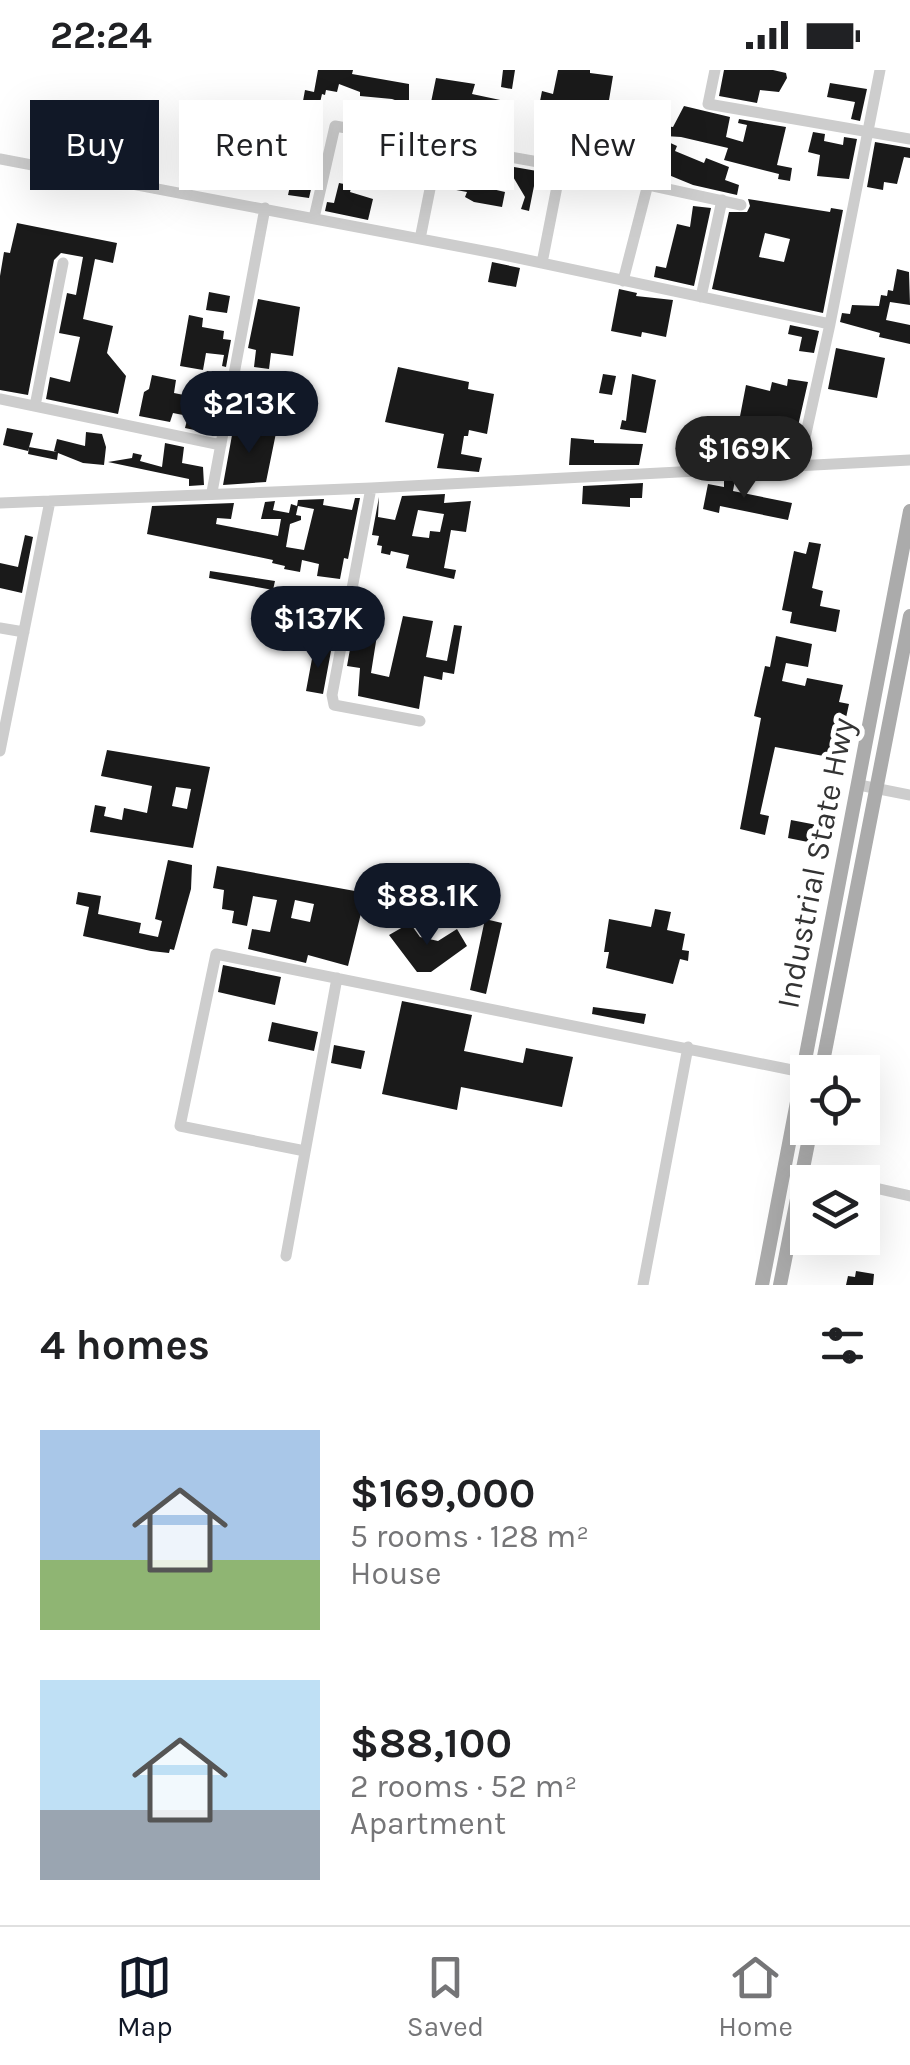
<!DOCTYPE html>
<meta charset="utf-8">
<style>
:root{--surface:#fff;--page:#f2f2f2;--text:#202124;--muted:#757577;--line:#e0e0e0;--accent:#111827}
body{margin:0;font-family:Karla,sans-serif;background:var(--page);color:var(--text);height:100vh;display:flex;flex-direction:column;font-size:38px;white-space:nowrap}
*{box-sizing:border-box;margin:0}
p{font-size:32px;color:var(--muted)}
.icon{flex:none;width:55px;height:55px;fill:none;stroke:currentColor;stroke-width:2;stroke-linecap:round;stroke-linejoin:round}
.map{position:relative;height:1215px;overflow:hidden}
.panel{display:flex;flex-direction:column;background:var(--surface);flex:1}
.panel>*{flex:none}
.hud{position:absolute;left:30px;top:30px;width:850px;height:90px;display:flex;gap:20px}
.tools{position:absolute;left:790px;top:985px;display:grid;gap:20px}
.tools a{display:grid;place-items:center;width:90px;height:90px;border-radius:0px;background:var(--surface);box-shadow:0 10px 40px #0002;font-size:50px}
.price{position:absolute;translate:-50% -85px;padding:0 22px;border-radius:35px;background:var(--accent);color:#fff;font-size:32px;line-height:65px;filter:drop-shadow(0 2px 5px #0008)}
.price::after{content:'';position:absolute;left:50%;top:60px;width:30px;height:22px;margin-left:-15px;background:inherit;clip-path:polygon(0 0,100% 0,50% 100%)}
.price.on{background:#222;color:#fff}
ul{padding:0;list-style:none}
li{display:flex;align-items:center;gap:30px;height:250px;padding:0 40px}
li span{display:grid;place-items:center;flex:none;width:280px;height:200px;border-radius:0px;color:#555}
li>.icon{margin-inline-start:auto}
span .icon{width:120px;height:120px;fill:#fffc;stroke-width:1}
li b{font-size:42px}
h2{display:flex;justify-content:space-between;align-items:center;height:120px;padding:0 40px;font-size:42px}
.pill{padding:0 35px;border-radius:0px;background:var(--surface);box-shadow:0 10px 40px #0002;font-size:35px;line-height:90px}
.pill.on{background:var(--accent);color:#fff}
.status{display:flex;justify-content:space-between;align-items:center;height:70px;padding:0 50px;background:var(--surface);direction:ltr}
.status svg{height:28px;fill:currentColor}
.menu{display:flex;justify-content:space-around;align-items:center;height:140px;border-top:2px solid var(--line);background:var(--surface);font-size:28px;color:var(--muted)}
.menu a{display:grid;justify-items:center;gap:5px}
.menu .on{color:var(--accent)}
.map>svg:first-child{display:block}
</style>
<div class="status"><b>22:24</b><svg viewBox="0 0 49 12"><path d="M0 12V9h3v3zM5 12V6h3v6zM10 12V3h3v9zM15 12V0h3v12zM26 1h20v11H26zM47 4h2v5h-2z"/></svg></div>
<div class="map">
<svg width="910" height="1215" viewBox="0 0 910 1215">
<rect width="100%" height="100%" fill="#fff"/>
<path fill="#1a1a1a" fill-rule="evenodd" d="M318 0H353L352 4 409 14V35L392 29 360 26V22L339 14 337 22 326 20 325 25 322 24 313 63 323 65 317 93 310 91 308 99 274 93 276 79 254 76 257 60 280 64 281 59 303 64 309 32 303 31 305 20 314 22Z
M503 0H515L512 19 501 17Z
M558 0H590V3L613 6 609 30 615 32 608 46 583 38 579 59 537 46 542 21 553 24Z
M724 0H773L786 3 787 8 779 22 760 20 757 33 719 26Z
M436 8 475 14 472 24 505 31 503 42 488 39 486 49 481 48 473 71 464 69 466 61 454 59 455 47 429 42Z
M830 13 867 19 860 51 851 49 855 32 827 27Z
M642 31 656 35 646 58 634 54Z
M684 36 730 47 726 67 743 72 747 55 738 53 739 49 786 57 777 95 792 98 790 111 778 109 779 104 724 90 728 78 681 67 665 66 664 70 677 76 675 81 704 93 706 88 729 97 725 110 739 115 737 125 693 115 620 85 619 88 603 84 623 47 633 51 627 72 649 78 657 55 673 57Z
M813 62 825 64 824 71 843 75 844 67 857 69 849 109 817 106 820 85 808 82Z
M227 64 247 68 244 87 234 85 228 114 218 112Z
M875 72 910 78V88L904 87 897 114 884 112 883 120 867 117Z
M393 81 425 87 428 82 423 105 417 103 414 118 369 110 373 90 391 95Z
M446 85 493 94 488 118 505 122 502 137 474 132 465 127 467 122 440 117Z
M514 97 537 101 529 141 521 139 525 127 512 105Z
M346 105 354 107 350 122 373 129 368 150 325 141 327 132 334 133 339 113 344 114Z
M297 115H312L309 128 288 125 290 116Z
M748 129 830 142 831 138 843 140 823 243 712 219 729 142H747L750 136ZM765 163 790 169 784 192 759 187Z
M693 136 711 138 694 216 654 207 656 196 666 198 677 154 690 157Z
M17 153 117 173 113 193 95 189 83 249 113 256 107 283 126 306 118 344 46 329 50 307 70 312 80 267 59 263 67 223 76 225 83 187 61 183 54 190 28 325 0 320V206L4 182 10 183Z
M492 192 520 198 516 217 488 212Z
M897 199 909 202 910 235 890 232 886 250 910 255V274L879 267 880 263 840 252 842 243 850 244 852 235 879 236 881 225 887 226 888 220 893 221Z
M619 219 637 223 636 226 673 230 666 267 642 262 641 267 611 261Z
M209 222 230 226 227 243 206 240Z
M258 229 300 237 293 286 271 283 269 299 254 297 256 280 248 278Z
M189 245 203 248 202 257 224 261 223 269 231 270 226 297 222 296 224 285 206 283 203 300 180 296Z
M790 255 819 261 814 283 799 281 802 267 788 264Z
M836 278 885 288 877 328 828 319Z
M398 297 469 312 468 319 494 324 487 364 469 360 468 366H464L461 384 482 388 479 402 437 398 444 364 385 352Z
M207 301 221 304 218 337 207 335 203 357 214 359 213 364 185 358 188 346 173 343 170 352 139 346 144 322 149 319 152 305 176 310 174 323 199 328Z
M603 304 616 306 612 325 599 323Z
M632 304 656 310 646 363 620 359 622 350 626 351Z
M268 305 289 309 285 329 264 325Z
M788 309 808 312 791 387 732 388 746 315 770 321 772 312 787 316Z
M234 354 276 363 266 412 223 415Z
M7 358 33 363 28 381 3 375Z
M86 362 102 364 106 377 104 395 83 393 58 383 57 390 28 384 29 377 57 382 54 381 57 369 85 376Z
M571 368 594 370V373L643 374 639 395H569Z
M165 373 184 377 182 393 203 397 204 415 189 416V409L108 392 132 388 133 383 142 385 140 391 162 397Z
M752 408 751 412 735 410 733 421 792 433 788 450 720 436 719 443 703 439 708 414 724 417V409Z
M643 413 642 428H630V437L582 434 583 416Z
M445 424 444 433 471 431 466 462 451 460 444 498 456 500 454 509 406 498 409 485 391 481 390 485 381 483 382 476 377 475 379 466 372 465 379 427 378 447 395 450 402 426ZM418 440 444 444 440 462 430 461 429 468 412 466Z
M355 428H360L348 489 344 488 340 509 317 506 319 494 302 490 300 502 284 499 285 496 272 493 273 490 147 464 152 436 234 433 231 449 217 448 216 454 278 466 281 449H261L265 432 275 431 273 440 289 443 291 434 297 436 298 430 324 429 323 435 352 440ZM298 436 314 439 304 480 286 477 290 454 301 450V446L296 445Z
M25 465 33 467 22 523 0 518V493L18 497Z
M809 472 821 474 812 518 823 521 820 536 840 540 836 562 790 553 792 542 782 540 794 481 806 484Z
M210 501 275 511 273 520 209 508Z
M370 538 381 540 371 603 389 607 403 546 433 551 426 587 447 591 454 555 462 556 454 604 443 602 442 610 424 606 419 639 358 626 360 598 347 596 353 562 364 564Z
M776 566 812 574 808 597 786 593 782 611 805 616 807 608 843 615 839 632 849 634 844 657 835 655 829 687 775 677 760 744 769 746 765 765 740 759 761 648 754 646 765 596 770 597Z
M314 578 331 581 323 624 306 621Z
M107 680 210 697 193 778 90 762 95 735 106 737 104 746 122 750 124 738 147 743 152 716 101 706ZM176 717 191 719 187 739 172 736Z
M791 750 817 755 813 773 788 768Z
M168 790 192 795 191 819 174 880 170 879 169 883 151 881 83 866 89 837 76 834 78 822 101 826 98 844 141 853 139 863 158 867 162 851 155 849Z
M217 796 366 823 348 896 308 885 306 893 248 879 252 859 270 862 277 830 253 826 247 856 232 853 234 841 222 839 224 820 213 818ZM295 830 314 834 310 852 291 848Z
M655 839 671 842 667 860 685 864 682 880 689 881 688 891 680 889 673 914 606 898 609 882H604L609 849 651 857Z
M485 849 502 853 486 924 470 920Z
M410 853 420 867 438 871 457 859 467 876 431 902H417L389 865Z
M223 895 281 907 275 935 218 922Z
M402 931 472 945 464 981 523 993 526 978 573 987 562 1037 461 1017 457 1040 382 1024Z
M593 937 646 944 644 954 592 944Z
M272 952 318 962 314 981 268 971Z
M334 975 365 981 361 999 331 993Z
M856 1201 874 1204 873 1215H846L848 1206 855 1207Z"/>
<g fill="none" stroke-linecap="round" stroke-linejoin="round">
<path stroke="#cdcdcd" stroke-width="11" d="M715 0 708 34 910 69
M0 89 499 184 830 254 799 395
M314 148 335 56 561 96 741 135
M420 169 439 74
M542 193 561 96
M623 211 648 114
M701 227 722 130
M830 254 880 0
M0 329 221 375
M35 336 63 193
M371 418 332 625 334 635 420 651
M212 422 265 138
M0 433 371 418 910 390
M0 558 24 562
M0 681 50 431
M859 715 910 725
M305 1081 180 1056 216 884 802 1002
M802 1101 851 1112
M862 1115 910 1126
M286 1186 337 908
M643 1215 688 977"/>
<path stroke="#ababab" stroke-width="14" d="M821 1002 910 546
M762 1215 910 441
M780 1215 811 1058"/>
</g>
<g text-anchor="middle" stroke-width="10" stroke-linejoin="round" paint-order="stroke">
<g font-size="32" fill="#333" stroke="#fff">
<text transform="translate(815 793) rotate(-79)" y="11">Industrial State Hwy</text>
</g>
</g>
</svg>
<div class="tools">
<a><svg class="icon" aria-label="locate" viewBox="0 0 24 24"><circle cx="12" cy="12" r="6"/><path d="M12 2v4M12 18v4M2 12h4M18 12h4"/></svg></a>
<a><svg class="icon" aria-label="layers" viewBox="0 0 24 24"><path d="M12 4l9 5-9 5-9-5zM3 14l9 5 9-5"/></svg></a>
</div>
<b class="price" style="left:249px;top:386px">$213K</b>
<b class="price on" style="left:744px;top:431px">$169K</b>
<b class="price" style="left:318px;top:601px">$137K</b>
<b class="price" style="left:427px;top:878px">$88.1K</b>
<div class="hud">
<a class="pill on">Buy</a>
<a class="pill">Rent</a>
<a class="pill">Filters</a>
<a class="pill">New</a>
</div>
</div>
<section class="panel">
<h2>4 homes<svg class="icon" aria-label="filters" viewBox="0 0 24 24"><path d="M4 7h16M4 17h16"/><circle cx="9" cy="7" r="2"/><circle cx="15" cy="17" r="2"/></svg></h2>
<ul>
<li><span style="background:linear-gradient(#a9c7e8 65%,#8fb573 0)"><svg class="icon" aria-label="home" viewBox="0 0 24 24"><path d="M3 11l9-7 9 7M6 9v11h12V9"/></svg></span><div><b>$169,000</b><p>5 rooms · 128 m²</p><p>House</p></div></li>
<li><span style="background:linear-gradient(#bfe0f5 65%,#9aa5b1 0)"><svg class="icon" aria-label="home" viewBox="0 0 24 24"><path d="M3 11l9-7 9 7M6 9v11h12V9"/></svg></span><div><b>$88,100</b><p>2 rooms · 52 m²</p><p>Apartment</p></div></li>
</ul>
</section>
<nav class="menu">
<a class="on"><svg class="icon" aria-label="map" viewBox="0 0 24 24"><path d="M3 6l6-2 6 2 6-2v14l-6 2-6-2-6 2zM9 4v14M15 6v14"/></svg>Map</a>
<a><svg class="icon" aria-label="saved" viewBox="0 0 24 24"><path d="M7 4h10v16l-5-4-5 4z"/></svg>Saved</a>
<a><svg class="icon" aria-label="home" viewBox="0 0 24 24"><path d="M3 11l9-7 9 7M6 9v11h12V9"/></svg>Home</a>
</nav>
